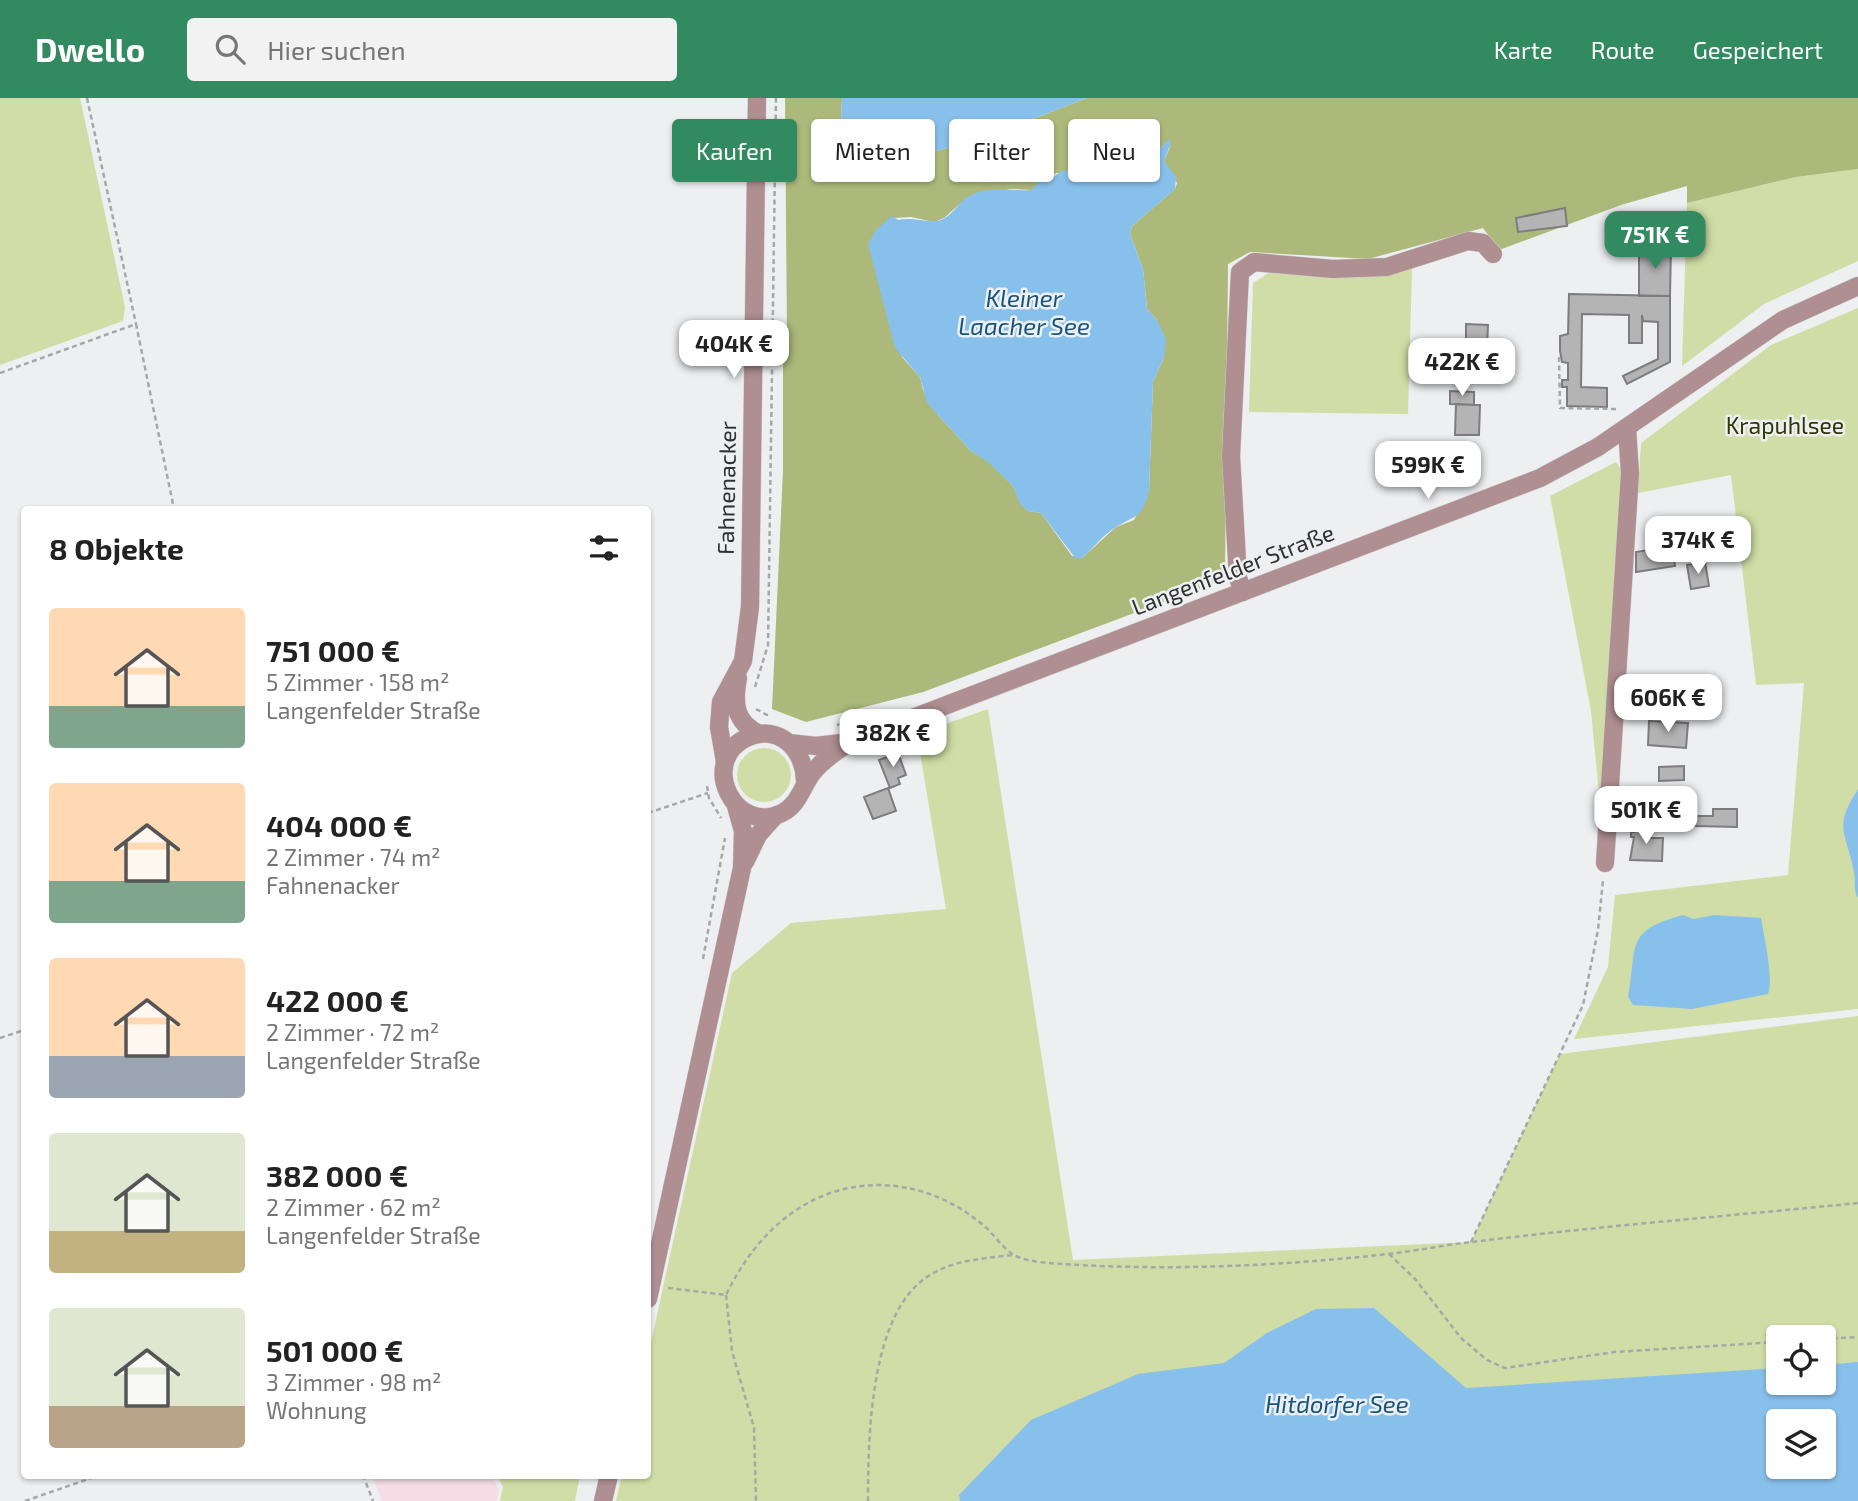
<!DOCTYPE html>
<html lang="de">
<meta charset="utf-8">
<style>
:root{--surface:#fff;--page:#f2f2f2;--text:#222;--muted:#767676;--accent:#328b60}
body{margin:0;font-family:"Exo 2",sans-serif;background:var(--page);color:var(--text);height:100vh;display:flex;flex-direction:column;font-size:26px;white-space:nowrap}
*{box-sizing:border-box;margin:0}
p{font-size:23px;color:var(--muted)}
.icon{flex:none;width:38px;height:38px;fill:none;stroke:currentColor;stroke-width:2;stroke-linecap:round;stroke-linejoin:round}
.map{position:relative;flex:1;overflow:hidden}
.side{position:absolute;left:21px;top:408px;width:630px;height:973px;display:flex;flex-direction:column;background:var(--surface);border-radius:7px;box-shadow:0 2px 5px #0004}
.side>*{flex:none}
.top-card{position:absolute;left:672px;top:21px;width:665px;height:63px;display:flex;gap:14px}
.controls{position:absolute;left:1766px;top:1227px;display:grid;gap:14px}
.controls a{display:grid;place-items:center;width:70px;height:70px;border-radius:7px;background:var(--surface);box-shadow:0 2px 5px #0004;font-size:35px}
.price{position:absolute;translate:-50% -60px;padding:0 16px;border-radius:14px;background:#fff;color:#222;font-size:23px;line-height:46px;filter:drop-shadow(0 2px 4px #0008)}
.price::after{content:'';position:absolute;left:50%;top:42px;width:21px;height:16px;margin-left:-10px;background:inherit;clip-path:polygon(0 0,100% 0,50% 100%)}
.price.active{background:var(--accent);color:#fff}
ul{padding:0;list-style:none}
li{display:flex;align-items:center;gap:21px;height:175px;padding:0 28px}
li span{display:grid;place-items:center;flex:none;width:196px;height:140px;border-radius:7px;color:#555}
li>.icon{margin-inline-start:auto}
span .icon{width:84px;height:84px;fill:#fffc;stroke-width:1}
li b{font-size:30px}
h2{display:flex;justify-content:space-between;align-items:center;height:84px;padding:0 28px;font-size:30px}
.chip{padding:0 24px;border-radius:7px;background:var(--surface);box-shadow:0 2px 5px #0004;font-size:24px;line-height:63px}
.chip.active{background:var(--accent);color:#fff}
header{display:flex;align-items:center;gap:42px;box-sizing:border-box;height:98px;padding:0 35px;background:var(--accent);color:#fff}
header strong{font-size:33px}
nav{display:flex;gap:38px;margin-inline-start:auto;font-size:24px}
.search{width:490px;height:63px;background:var(--page);display:flex;align-items:center;gap:18px;box-sizing:border-box;padding:0 24px;border-radius:7px;color:var(--muted);font-size:26px}
.map>svg:first-child{display:block}
</style>
<header>
<strong>Dwello</strong>
<div class="search"><svg class="icon" aria-label="search" viewBox="0 0 24 24"><circle cx="10" cy="10" r="6"/><path d="M15 15l6 6"/></svg>Hier suchen</div>
<nav><a>Karte</a><a>Route</a><a>Gespeichert</a></nav>
</header>
<div class="map">
<svg width="1858" height="1403" viewBox="0 0 1858 1403">
<rect width="100%" height="100%" fill="#edeff0"/>
<path fill="#f6dde5" d="M372 1377H491L499 1391 497 1403H382Z"/>
<path fill="#d1dda6" fill-rule="evenodd" d="M0 0H80L125 209 123 223 0 267Z
M1858 71V163L1764 206 1682 268 1687 105 1796 79Z
M1412 171 1408 316 1249 314 1253 185 1272 173 1355 180Z
M1858 210V911L1574 941 1608 869 1615 797 1788 777 1804 585 1756 587 1731 377 1638 395 1641 345 1771 247Z
M1616 364 1625 376 1603 694 1599 696 1591 613 1550 398Z
M988 611 1073 1162 1471 1144 1560 956 1858 918V1403H616L622 1377H648V1258L732 875 791 825 946 811 917 636ZM1778 1239H1824V1284H1778ZM1778 1323H1824V1368H1778Z
M737 677a27 27 0 1 1 54 0a27 27 0 1 1-54 0Z
M497 1377H580L575 1403H500L503 1389Z"/>
<path fill="#acb97a" fill-rule="evenodd" d="M785 0H842L841 20 857 57 870 61 920 57 979 42 1087 0H1858V71L1796 79 1687 105V88L1621 107 1499 152 1483 130 1368 161 1250 154 1228 166 1225 481 923 594 806 624 772 611 783 372V244L787 236ZM1167 44 1170 49 1164 63 1177 85 1175 91 1132 128 1130 136 1143 171 1147 211 1157 222 1164 259 1153 284 1149 393 1134 422 1116 429 1082 460 1072 458 1041 415 1028 413 1021 406 1013 388 988 363 971 353 938 317 923 292 920 279 902 259 876 132 894 120 911 119 934 124 944 120 963 103 1010 91 1032 92 1056 75H1071L1079 81 1086 67H1098L1110 73 1121 61 1136 66 1143 64 1142 57 1146 53 1154 56Z"/>
<path fill="#88c0ec" fill-rule="evenodd" d="M842 0H1087L979 42 920 57 870 61 857 57 841 20Z
M1169 41 1171 45 1164 63 1176 79 1175 91 1132 128 1130 136 1143 171 1147 211 1157 222 1166 241 1164 259 1153 284 1149 393C1142 420 1138 416 1116 429 1104 436 1093 450 1082 460L1076 461 1041 415 1028 413 1020 406 1013 388 988 364 971 353 927 305 920 279 895 250 868 146 876 132 892 118 898 122C912 119 923 124 936 123 951 122 958 103 971 97 989 88 1012 93 1032 92L1041 81 1051 80 1064 72 1079 81 1088 65 1113 73 1119 61 1136 66 1143 64 1145 61 1138 54 1143 49 1155 56Z
M1858 691V800C1853 793 1856 782 1854 774 1847 734 1832 731 1858 691Z
M1683 817 1694 821 1714 817 1761 820C1764 838 1774 881 1768 896L1692 911 1633 907 1628 899C1638 849 1623 833 1683 817Z
M1374 1210 1466 1290 1778 1270V1284H1824V1267L1858 1264V1403H960L959 1397 1031 1322 1138 1276 1224 1265 1267 1235 1316 1211ZM1778 1323H1824V1368H1778Z"/>
<path fill="#b5b4b5" stroke="#7e7c7e" stroke-width="2" d="M1565 110 1567 128 1518 134 1516 120Z
M1639 148H1671L1670 198H1639Z
M1569 196 1670 198V264L1627 286 1623 278 1658 261V224L1643 223 1642 217V245H1629V217L1582 216 1581 289 1607 290V309L1567 308V289H1562V282H1568V265L1562 264 1560 253V238L1568 236Z
M1466 226 1488 227 1487 250 1466 249Z
M1450 293 1474 294V307L1450 306Z
M1456 306 1480 307 1479 337H1455Z
M1672 448 1675 468 1636 474V454Z
M1705 464 1709 488 1691 491 1687 467Z
M1651 577 1652 596 1646 598 1676 594 1677 604 1633 610 1629 579Z
M1649 623 1688 625 1686 650 1648 647Z
M898 655 906 677 898 680 900 686 890 690 879 662Z
M1684 668V682L1659 683V669Z
M888 690 896 713 873 721 864 699Z
M1651 702H1683L1682 718H1713V711H1737V729L1650 727Z
M1634 729 1650 730V740H1663L1662 763 1630 762 1634 739H1631V734H1634Z"/>
<g fill="none" stroke-linecap="round" stroke-linejoin="round">
<defs>
<path id="minor" d="M1243 494 1238 480 1231 358 1240 174 1254 164 1333 171 1387 169 1468 143 1483 145 1493 156
M738 580C733 606 735 624 759 636
M789 645 816 648 850 644 1540 380 1598 349 1783 222 1858 188
M725 664 719 629 721 604 743 563 750 509 757 0
M805 685C806 654 780 624 746 640 698 664 735 738 782 715 800 706 802 687 814 673 823 662 835 654 847 646
M745 764 758 737 775 718
M1605 765 1630 375 1627 330
M648 1201 742 770 743 733 736 708
M603 1403 609 1377"/>
</defs>
<use href="#minor" stroke="#cbcdce" stroke-width="19"/>
<path stroke="#a6a8a8" stroke-width="2.5" stroke-dasharray="5 3.5" stroke-linecap="butt" d="M87 0 136 226
M1559 259 1560 310 1618 311
M0 275 136 226 174 411
M755 589 768 547 776 0
M756 611 769 618
M837 627 861 620
M707 688 709 700 721 720
M648 715 708 695
M703 861 725 740
M0 940 24 932
M1471 1144 1583 907 1598 832 1603 782
M1389 1156 1416 1182 1461 1240 1487 1262 1505 1270 1614 1254 1778 1244
M668 1190 726 1197C752 1143 796 1096 861 1088 905 1083 950 1098 984 1128 994 1136 1003 1151 1014 1157 1027 1164 1048 1165 1062 1166 1170 1173 1280 1168 1388 1156 1416 1153 1444 1147 1472 1144 1600 1128 1729 1118 1858 1105
M726 1197 732 1253 754 1330 756 1403
M1824 1241 1858 1239
M363 1377 373 1403
M25 1403 100 1377
M868 1403C868 1342 870 1231 917 1187 943 1162 980 1161 1013 1157"/>
<use href="#minor" stroke="#af8f91" stroke-width="18"/>
</g>
<g text-anchor="middle" stroke-width="5" stroke-linejoin="round" paint-order="stroke">
<g font-size="23" fill="#303705" stroke="#edeff0">
<text x="1785" y="336">Krapuhlsee</text>
</g>
<g font-size="23" fill="#303131" stroke="#edeff0">
<text transform="translate(727 390) rotate(-89)" y="8">Fahnenacker</text>
<text transform="translate(1233 472) rotate(-21)" y="8">Langenfelder Straße</text>
</g>
<g font-size="24" font-style="italic" fill="#15567f" stroke="#edeff0">
<text x="1024" y="209">Kleiner<tspan x="1024" dy="28">Laacher See</tspan></text>
<text x="1337" y="1315">Hitdorfer See</text>
</g>
</g>
</svg>
<div class="controls">
<a><svg class="icon" aria-label="locate" viewBox="0 0 24 24"><circle cx="12" cy="12" r="6"/><path d="M12 2v4M12 18v4M2 12h4M18 12h4"/></svg></a>
<a><svg class="icon" aria-label="layers" viewBox="0 0 24 24"><path d="M12 4l9 5-9 5-9-5zM3 14l9 5 9-5"/></svg></a>
</div>
<b class="price active" style="left:1655px;top:173px">751K €</b>
<b class="price" style="left:734px;top:282px">404K €</b>
<b class="price" style="left:1462px;top:300px">422K €</b>
<b class="price" style="left:1428px;top:403px">599K €</b>
<b class="price" style="left:1698px;top:478px">374K €</b>
<b class="price" style="left:1668px;top:636px">606K €</b>
<b class="price" style="left:893px;top:671px">382K €</b>
<b class="price" style="left:1646px;top:748px">501K €</b>
<div class="top-card">
<a class="chip active">Kaufen</a>
<a class="chip">Mieten</a>
<a class="chip">Filter</a>
<a class="chip">Neu</a>
</div>
<section class="side">
<h2>8 Objekte<svg class="icon" aria-label="filters" viewBox="0 0 24 24"><path d="M4 7h16M4 17h16"/><circle cx="9" cy="7" r="2"/><circle cx="15" cy="17" r="2"/></svg></h2>
<ul>
<li><span style="background:linear-gradient(#ffd9b3 70%,#7fa58c 0)"><svg class="icon" aria-label="home" viewBox="0 0 24 24"><path d="M3 11l9-7 9 7M6 9v11h12V9"/></svg></span><div><b>751 000 €</b><p>5 Zimmer · 158 m²</p><p>Langenfelder Straße</p></div></li>
<li><span style="background:linear-gradient(#ffd9b3 70%,#7fa58c 0)"><svg class="icon" aria-label="home" viewBox="0 0 24 24"><path d="M3 11l9-7 9 7M6 9v11h12V9"/></svg></span><div><b>404 000 €</b><p>2 Zimmer · 74 m²</p><p>Fahnenacker</p></div></li>
<li><span style="background:linear-gradient(#ffd9b3 70%,#9aa5b1 0)"><svg class="icon" aria-label="home" viewBox="0 0 24 24"><path d="M3 11l9-7 9 7M6 9v11h12V9"/></svg></span><div><b>422 000 €</b><p>2 Zimmer · 72 m²</p><p>Langenfelder Straße</p></div></li>
<li><span style="background:linear-gradient(#dfe7d0 70%,#c2b280 0)"><svg class="icon" aria-label="home" viewBox="0 0 24 24"><path d="M3 11l9-7 9 7M6 9v11h12V9"/></svg></span><div><b>382 000 €</b><p>2 Zimmer · 62 m²</p><p>Langenfelder Straße</p></div></li>
<li><span style="background:linear-gradient(#dfe7d0 70%,#b9a48a 0)"><svg class="icon" aria-label="home" viewBox="0 0 24 24"><path d="M3 11l9-7 9 7M6 9v11h12V9"/></svg></span><div><b>501 000 €</b><p>3 Zimmer · 98 m²</p><p>Wohnung</p></div></li>
</ul>
</section>
</div>
